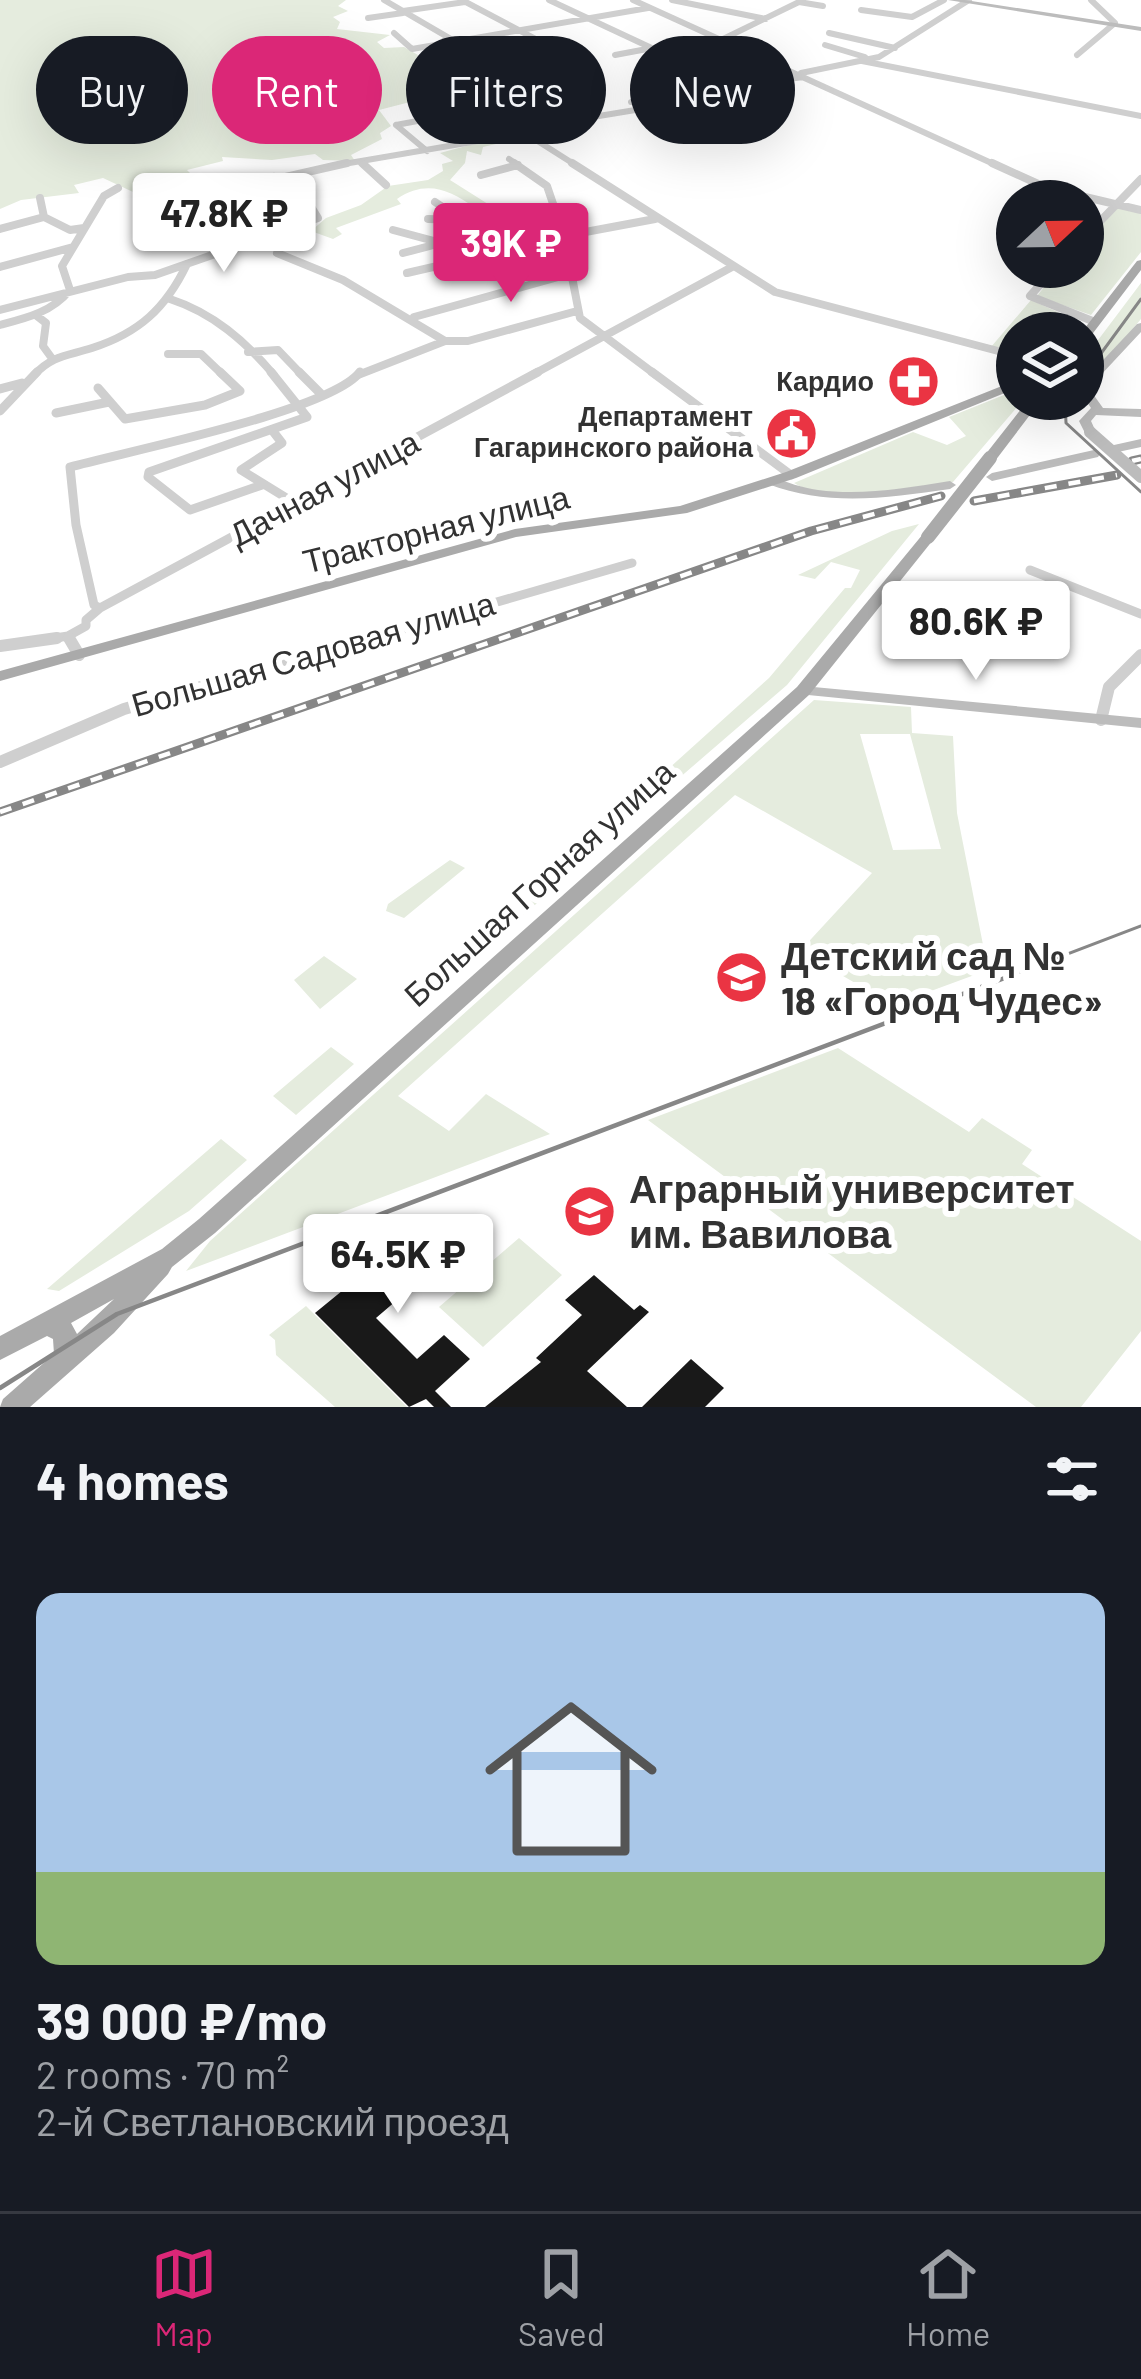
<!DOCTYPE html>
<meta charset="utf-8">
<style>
:root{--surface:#171b24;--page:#242831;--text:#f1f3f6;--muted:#9ea1a6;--line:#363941;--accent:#db2777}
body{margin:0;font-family:Barlow,sans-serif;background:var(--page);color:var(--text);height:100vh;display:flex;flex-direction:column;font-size:45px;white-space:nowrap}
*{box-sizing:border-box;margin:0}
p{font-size:39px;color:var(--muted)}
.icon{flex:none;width:66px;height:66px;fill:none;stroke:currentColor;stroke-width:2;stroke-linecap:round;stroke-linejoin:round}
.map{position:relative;height:1407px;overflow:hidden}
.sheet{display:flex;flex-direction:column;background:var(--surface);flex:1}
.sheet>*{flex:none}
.top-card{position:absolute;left:36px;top:36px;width:1071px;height:108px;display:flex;gap:24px}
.needle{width:78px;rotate:68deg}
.fabs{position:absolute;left:996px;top:180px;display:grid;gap:24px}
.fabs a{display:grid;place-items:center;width:108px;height:108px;border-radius:50%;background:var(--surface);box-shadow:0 12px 48px #0002;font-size:60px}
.price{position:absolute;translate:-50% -102px;padding:0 27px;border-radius:12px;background:#fff;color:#222;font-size:39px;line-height:78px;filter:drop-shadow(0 3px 6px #0008)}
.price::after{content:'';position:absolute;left:50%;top:72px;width:36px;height:27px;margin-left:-18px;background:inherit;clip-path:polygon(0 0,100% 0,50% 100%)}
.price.on{background:var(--accent);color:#fff}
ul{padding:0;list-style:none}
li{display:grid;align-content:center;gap:24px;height:636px;padding:0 36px}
li span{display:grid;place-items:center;height:372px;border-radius:24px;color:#555}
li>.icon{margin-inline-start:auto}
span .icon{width:216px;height:216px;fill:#fffc;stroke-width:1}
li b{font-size:51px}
h2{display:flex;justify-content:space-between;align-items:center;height:144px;padding:0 36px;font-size:51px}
.tag{padding:0 42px;border-radius:54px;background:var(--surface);box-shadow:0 12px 48px #0002;font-size:42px;line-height:108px}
.tag.on{background:var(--accent);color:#fff}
.tab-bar{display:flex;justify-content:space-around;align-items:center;height:168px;border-top:3px solid var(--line);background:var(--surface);font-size:33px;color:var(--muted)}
.tab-bar a{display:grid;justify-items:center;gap:6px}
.tab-bar .on{color:var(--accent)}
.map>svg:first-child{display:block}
</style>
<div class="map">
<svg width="1141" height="1407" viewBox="0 0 1141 1407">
<rect width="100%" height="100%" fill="#fff"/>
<path fill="#e5ecde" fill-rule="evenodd" d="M0 0H346L338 6 348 11 333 17 340 22 337 29 390 35 377 42 384 48 404 47 418 55 414 62 423 70 457 80 410 102 379 110 391 126 380 133 382 139 351 155 355 161 323 160 315 154 272 160 222 157 223 161 187 170 190 173 182 179 205 193 161 205 103 178 74 185 79 193 21 200 0 209Z
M496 138 509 141 483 147 481 155 467 151 465 163 450 180 488 204 474 207C450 190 426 179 397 199L401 204 336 228 342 234 333 239 311 231 326 218 361 205 388 186 428 180 443 171 442 164 453 161 440 153Z
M1118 208 1141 212V252L1091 315 1037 296 1060 267H1083V244Z
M1141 283V319L1083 388V360Z
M1031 300 1084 324 1077 333H1017V354L991 347Z
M1014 391 1017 399H1024L953 482C912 486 829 505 794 483L913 432 947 445 966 436 949 417Z
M919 524 787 685 649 804 636 798 769 678 845 588H851L860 570 831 562 815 579 798 575 892 531Z
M814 700 911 707 912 733 953 736 957 813 988 970 893 1005 800 951 872 873 735 795 398 1096 449 1131 486 1094 550 1134 186 1271 210 1241ZM860 734H910L941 849 893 850Z
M567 859 579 866 432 996 409 983 415 979 423 983Z
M450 860 465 868 404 918 386 911 388 904Z
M324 956 357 979 320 1009 294 980Z
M331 1047 354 1064 296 1115 273 1096Z
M838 1048 969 1132 982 1118 1032 1150 1022 1164 1141 1241V1331L1081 1407H1036L648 1120Z
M221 1139 247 1160 189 1211 59 1291 47 1289Z
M519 1238 562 1275 483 1347 439 1307Z
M306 1306 407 1407H335L276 1355 275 1340 269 1335Z"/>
<path fill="#191919" d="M436 1214 466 1241 376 1318 417 1359 444 1335 470 1359 435 1391 451 1407H434L426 1399 409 1407 315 1313Z
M594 1275 634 1310 640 1305 649 1312 587 1371 627 1407H485L541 1362 536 1358 582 1315 565 1300Z
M691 1359 724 1388 705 1407H642Z"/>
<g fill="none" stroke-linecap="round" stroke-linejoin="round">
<path stroke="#cfcfcf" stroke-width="6" d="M384 0 509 73
M462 0 577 61
M549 0 658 51 716 88 804 77
M633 0 998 166
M672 0 766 19
M799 2 823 6
M861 10 912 17 944 0
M403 11 465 2
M368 18 403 13
M394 33 412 49 648 8
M829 33 895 48
M721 40 803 0
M825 45 865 57
M615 55 647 49
M1077 55 1115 23 1091 0
M862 61 1141 116
M801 73 879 57 969 0
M479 80 515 101
M635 82 655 98H676
M453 91 465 84 577 61
M631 102 655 98
M508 105 524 122 525 133 577 166
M396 125 595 88
M396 125 427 151
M526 128 690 101
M509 159 519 166
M361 162 365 166
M332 166 525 133"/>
<path stroke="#cfcfcf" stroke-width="8" d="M362 163 386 185
M514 163 547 186 564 236 580 318 656 375
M572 163 775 292 1017 356
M992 163 1047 188 1141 210
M481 175 518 165
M40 198 44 217
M435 202 477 230 530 244
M428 219 464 220
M0 229 44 217 70 230 84 228
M393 230 434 241
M564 236 655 219
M1083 239 1141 179
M249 244 202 202V196L347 163
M277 253 343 280 445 341
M403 253 479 233
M0 267 73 247
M1056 267 1030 296 1095 322
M407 273 533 244 565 243
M170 299C213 313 245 341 274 375
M0 310 128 277 155 275 318 218 310 205 274 177
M37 316 46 323 43 346 51 357
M414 317 569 274
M0 325C27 318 52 312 70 290L62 266 104 196 118 188
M248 352 278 350 302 375
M168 354H201L223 375
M34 375C53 355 67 356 92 348 139 333 166 308 187 264
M358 375 445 341H468L577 311
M532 375 732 267"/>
<path stroke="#cfcfcf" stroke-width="9" d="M299 372 322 395
M652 372 791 475
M98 388 125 419 205 405 240 391 220 372
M0 389 22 383
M0 411 37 372
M56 413 109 402
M272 430 282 443 241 470 293 502
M262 485 190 510 148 477 149 472 307 417 271 372
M1030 570 1141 614
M100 608 94 605 76 525 70 467C128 451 330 411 360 372
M36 641 68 636
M71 641 68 636 86 626V620L100 608 538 372
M362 641 632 563"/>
<path stroke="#cfcfcf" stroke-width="12" d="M69 638 79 655
M0 646 57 638
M1101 720 1109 687 1141 655
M0 762 124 709 372 638"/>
<path fill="#bcbcbc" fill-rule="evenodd" d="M948 0H965L1141 27V31Z
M1141 323V332L1099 377 1093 394 1103 408 1141 409V417L1096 415 1091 421 1096 432 1090 436 1086 435 1079 421 1091 408 1083 396V390L1090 374 1137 324Z
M1141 439V447L1118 452 1112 448 1114 445Z
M1094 450 1100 454 1098 457 992 481 986 477 992 473Z
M772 477C787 482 802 488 818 490 862 496 906 488 950 481L956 485 950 489C887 498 828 507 768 484L766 481Z
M803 686 1141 718V728L798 694 796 691Z"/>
<path fill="#aaa" fill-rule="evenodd" d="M1141 260V270L1087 341 1083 342V333H1081L1137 261Z
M1017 380V388L796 478 687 513 516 537 0 681V671L515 529 680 506 786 472Z
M1029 399H1042L995 461H985V455Z
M928 533 935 537 933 540 809 695 215 1233 172 1267 168 1274 114 1333 30 1407H0L3 1399 54 1354 53 1339 47 1336 0 1360V1336L162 1249 199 1219 797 687 923 534ZM114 1299 77 1334 71 1323Z"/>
<path stroke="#878787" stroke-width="3" d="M1083 378 1141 299
M1065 399 1066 423 1141 492
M1002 979 1141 926"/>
<path stroke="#878787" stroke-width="4.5" d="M0 1388 117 1314 1010 976"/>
<defs>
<path id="rail" d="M1132 461 1141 459
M974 501 1117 475
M0 812 811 531 941 496"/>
</defs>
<use href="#rail" stroke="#878787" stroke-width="9"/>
<use href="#rail" stroke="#fff" stroke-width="4.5" stroke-dasharray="12" stroke-linecap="butt"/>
<path stroke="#bcbcbc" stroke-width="12" d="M1090 432 1141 477"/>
<path stroke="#aaa" stroke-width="14" d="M928 537 990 458"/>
</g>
<defs>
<symbol id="pharmacy-disc" viewBox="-11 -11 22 22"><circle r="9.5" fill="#ea3443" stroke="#fff"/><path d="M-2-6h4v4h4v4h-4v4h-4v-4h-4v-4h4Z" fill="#fff"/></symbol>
<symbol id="civic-disc" viewBox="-11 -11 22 22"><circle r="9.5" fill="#ea3443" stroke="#fff"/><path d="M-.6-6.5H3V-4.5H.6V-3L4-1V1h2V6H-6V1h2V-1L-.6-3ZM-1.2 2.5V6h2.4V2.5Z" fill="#fff"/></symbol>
<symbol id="school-disc" viewBox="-11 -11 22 22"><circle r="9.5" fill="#ea3443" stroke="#fff"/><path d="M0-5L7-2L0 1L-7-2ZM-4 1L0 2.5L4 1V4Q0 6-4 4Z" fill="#fff"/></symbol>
<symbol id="university-disc" viewBox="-11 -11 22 22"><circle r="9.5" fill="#ea3443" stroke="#fff"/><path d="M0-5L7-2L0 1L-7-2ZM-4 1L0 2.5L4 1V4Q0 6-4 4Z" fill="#fff"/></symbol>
</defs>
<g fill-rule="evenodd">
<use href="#pharmacy-disc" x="884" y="352" width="59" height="59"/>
<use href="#civic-disc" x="762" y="404" width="59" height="59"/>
<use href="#school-disc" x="712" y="948" width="59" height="59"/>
<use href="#university-disc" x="560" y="1182" width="59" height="59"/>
</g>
<g text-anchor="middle" stroke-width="12" stroke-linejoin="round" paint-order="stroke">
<g font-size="27" font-weight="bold" fill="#323232" stroke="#fff" text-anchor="end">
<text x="874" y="391">Кардио</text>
<text x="753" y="426">Департамент<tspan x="753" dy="31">Гагаринского района</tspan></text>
</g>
<g font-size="33" fill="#323232" stroke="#fff">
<text transform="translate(324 488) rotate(-28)" y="12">Дачная улица</text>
<text transform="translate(436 529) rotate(-14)" y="12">Тракторная улица</text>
<text transform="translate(313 654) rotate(-16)" y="12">Большая Садовая улица</text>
<text transform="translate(539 883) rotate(-42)" y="12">Большая Горная улица</text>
</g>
<g font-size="39" font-weight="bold" fill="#323232" stroke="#fff" text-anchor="start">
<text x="781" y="970">Детский сад №<tspan x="781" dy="45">18 «Город Чудес»</tspan></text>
<text x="629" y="1203">Аграрный университет<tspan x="629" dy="45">им. Вавилова</tspan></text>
</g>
</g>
</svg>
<div class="fabs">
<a><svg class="needle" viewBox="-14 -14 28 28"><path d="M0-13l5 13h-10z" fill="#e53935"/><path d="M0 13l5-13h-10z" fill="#9ea1a6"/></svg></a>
<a><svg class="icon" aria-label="layers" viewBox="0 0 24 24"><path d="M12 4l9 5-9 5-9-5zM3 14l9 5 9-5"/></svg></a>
</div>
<b class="price" style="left:224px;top:275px">47.8K ₽</b>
<b class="price on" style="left:511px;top:305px">39K ₽</b>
<b class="price" style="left:976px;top:683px">80.6K ₽</b>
<b class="price" style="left:398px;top:1316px">64.5K ₽</b>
<div class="top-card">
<a class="tag">Buy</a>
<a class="tag on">Rent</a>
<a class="tag">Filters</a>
<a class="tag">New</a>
</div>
</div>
<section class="sheet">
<h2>4 homes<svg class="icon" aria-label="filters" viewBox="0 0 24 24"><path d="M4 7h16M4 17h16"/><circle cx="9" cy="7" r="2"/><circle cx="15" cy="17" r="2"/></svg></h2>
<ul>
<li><span style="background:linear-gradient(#a9c7e8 75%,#8fb573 0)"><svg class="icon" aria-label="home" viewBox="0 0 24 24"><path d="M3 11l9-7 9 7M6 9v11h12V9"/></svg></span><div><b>39 000 ₽/mo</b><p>2 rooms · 70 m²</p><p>2-й Светлановский проезд</p></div></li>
</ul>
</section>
<nav class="tab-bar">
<a class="on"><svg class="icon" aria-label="map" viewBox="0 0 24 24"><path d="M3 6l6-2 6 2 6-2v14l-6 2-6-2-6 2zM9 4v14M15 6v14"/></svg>Map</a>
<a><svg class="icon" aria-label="saved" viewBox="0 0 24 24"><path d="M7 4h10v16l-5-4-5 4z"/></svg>Saved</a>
<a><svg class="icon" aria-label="home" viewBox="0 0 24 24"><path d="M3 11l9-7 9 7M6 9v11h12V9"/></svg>Home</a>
</nav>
